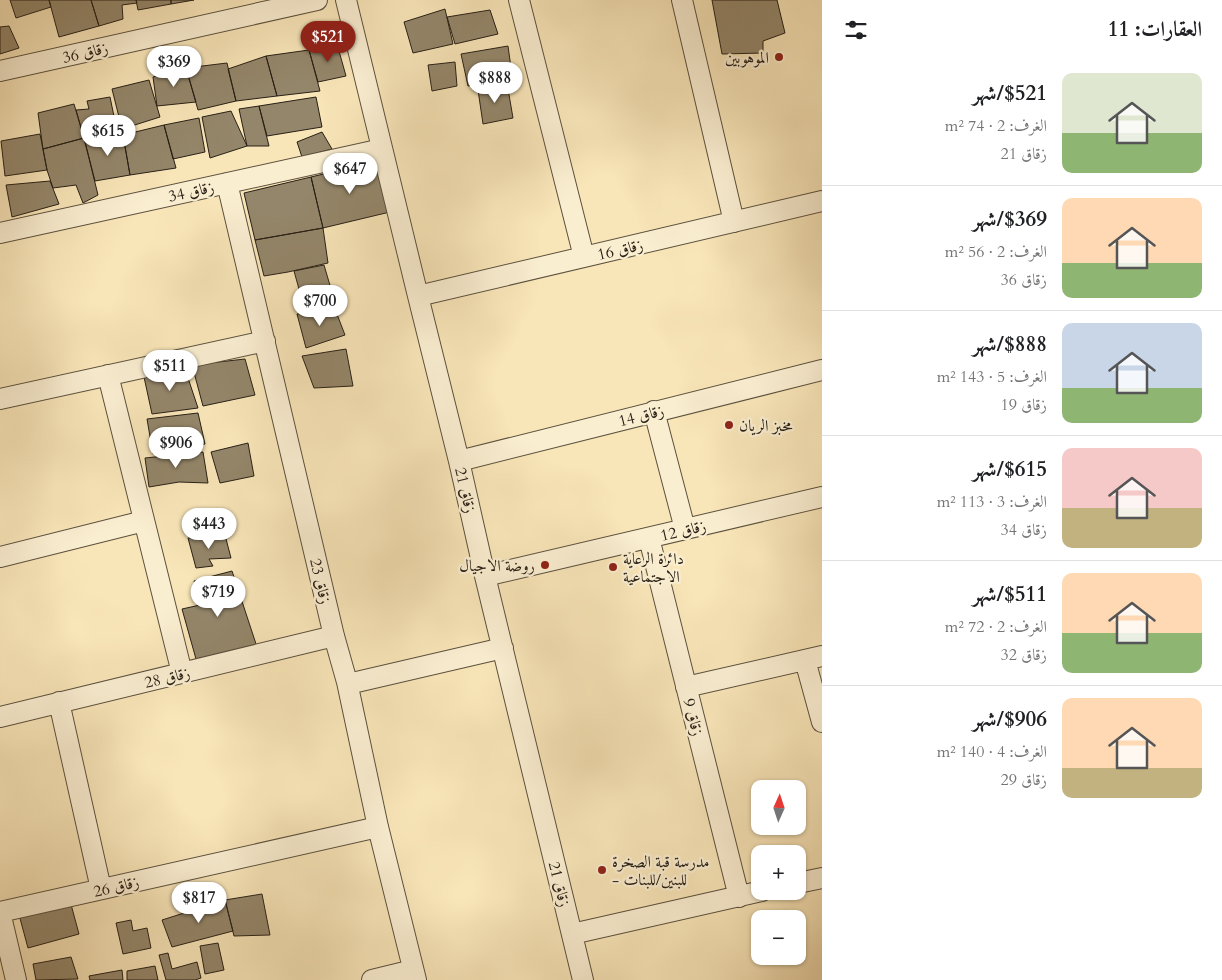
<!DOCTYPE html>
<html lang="ar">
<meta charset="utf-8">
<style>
:root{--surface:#fff;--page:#f6f6f6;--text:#202124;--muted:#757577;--line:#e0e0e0;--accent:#8f2418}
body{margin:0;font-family:Cardo,Amiri,serif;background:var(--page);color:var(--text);direction:rtl;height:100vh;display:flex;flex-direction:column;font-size:19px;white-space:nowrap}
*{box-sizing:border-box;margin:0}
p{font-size:16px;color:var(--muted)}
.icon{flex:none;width:28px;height:28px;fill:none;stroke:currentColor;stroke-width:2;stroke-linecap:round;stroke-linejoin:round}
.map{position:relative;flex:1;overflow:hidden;direction:ltr}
.details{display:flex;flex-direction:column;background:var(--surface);width:400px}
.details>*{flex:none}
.needle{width:32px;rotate:3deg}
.fabs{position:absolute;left:751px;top:780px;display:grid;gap:10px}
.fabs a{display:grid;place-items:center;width:55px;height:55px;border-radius:10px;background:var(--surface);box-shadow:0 1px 4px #0004;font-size:25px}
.price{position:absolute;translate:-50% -42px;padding:0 11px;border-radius:18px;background:#fff;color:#222;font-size:16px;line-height:32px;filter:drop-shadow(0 1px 2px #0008)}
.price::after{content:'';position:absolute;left:50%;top:30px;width:15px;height:11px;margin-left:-8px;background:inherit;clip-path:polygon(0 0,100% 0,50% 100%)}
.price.active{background:var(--accent);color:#fff}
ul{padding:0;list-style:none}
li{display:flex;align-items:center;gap:15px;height:125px;padding:0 20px}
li+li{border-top:1px solid var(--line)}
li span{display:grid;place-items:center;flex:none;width:140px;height:100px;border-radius:10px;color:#555}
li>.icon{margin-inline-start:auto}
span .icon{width:60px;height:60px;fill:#fffc;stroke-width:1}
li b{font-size:21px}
h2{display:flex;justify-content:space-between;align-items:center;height:60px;padding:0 20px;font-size:21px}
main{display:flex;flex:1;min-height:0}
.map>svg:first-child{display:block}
</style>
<main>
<section class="details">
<h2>العقارات: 11<svg class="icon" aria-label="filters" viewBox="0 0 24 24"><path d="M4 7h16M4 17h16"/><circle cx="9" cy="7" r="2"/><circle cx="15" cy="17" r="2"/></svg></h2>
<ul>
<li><span style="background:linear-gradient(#dfe7d0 60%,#8fb573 0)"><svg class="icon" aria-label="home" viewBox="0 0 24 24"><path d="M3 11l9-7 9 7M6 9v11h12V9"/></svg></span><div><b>$521/شهر</b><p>الغرف: 2 · 74 m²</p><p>زقاق 21</p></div></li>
<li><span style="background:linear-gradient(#ffd9b3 65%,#8fb573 0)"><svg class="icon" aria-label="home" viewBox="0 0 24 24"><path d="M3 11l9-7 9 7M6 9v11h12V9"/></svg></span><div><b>$369/شهر</b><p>الغرف: 2 · 56 m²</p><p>زقاق 36</p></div></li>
<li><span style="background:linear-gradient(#c9d6e8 65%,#8fb573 0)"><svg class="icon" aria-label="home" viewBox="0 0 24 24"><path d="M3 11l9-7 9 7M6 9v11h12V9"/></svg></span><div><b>$888/شهر</b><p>الغرف: 5 · 143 m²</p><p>زقاق 19</p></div></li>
<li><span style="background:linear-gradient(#f6c9c9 60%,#c2b280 0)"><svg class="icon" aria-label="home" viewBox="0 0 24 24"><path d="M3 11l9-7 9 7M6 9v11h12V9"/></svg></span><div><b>$615/شهر</b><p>الغرف: 3 · 113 m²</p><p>زقاق 34</p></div></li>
<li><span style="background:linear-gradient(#ffd9b3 60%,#8fb573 0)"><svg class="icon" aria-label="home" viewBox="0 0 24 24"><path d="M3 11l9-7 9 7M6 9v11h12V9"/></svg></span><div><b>$511/شهر</b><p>الغرف: 2 · 72 m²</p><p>زقاق 32</p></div></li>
<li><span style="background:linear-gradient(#ffd9b3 70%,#c2b280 0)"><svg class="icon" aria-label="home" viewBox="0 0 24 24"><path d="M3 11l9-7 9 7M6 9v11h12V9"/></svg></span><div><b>$906/شهر</b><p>الغرف: 4 · 140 m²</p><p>زقاق 29</p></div></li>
</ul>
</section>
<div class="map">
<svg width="822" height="980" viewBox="0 0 822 980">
<rect width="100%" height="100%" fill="#f8e5b8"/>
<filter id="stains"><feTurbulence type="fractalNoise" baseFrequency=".004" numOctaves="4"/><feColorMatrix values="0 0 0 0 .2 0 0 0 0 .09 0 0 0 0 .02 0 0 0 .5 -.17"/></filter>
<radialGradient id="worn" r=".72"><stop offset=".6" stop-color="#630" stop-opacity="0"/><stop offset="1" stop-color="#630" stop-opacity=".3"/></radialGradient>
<path fill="#94866a" stroke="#282016" d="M10 0H49L51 7 16 18Z
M49 0H91L99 26 59 37Z
M91 0H136L137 3 122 5 123 19 99 26Z
M136 0H171V4L138 10Z
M171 0H194L171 4Z
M712 0H777L785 33 763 41V53L722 54Z
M445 9 453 44 413 53 404 22Z
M490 10 498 34 455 44 447 17Z
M9 26 19 48 0 54V27Z
M337 44 346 76 318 82 309 50Z
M508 46 512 75 468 86 461 54Z
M309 50 320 91 277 96 266 56Z
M266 56 277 96 236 101 228 69Z
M455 62 457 86 432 91 428 65Z
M227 63 236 101 198 110 186 68Z
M186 68 196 102 157 106 153 77Z
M149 80 160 117 122 129 112 89Z
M507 83 513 118 483 124 478 90Z
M110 97 117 131 84 138 76 110 89 109 87 101Z
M316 97 322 127 267 136 259 106Z
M74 104 84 138 43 149 38 113Z
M259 106 269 146H247L239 109Z
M231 111 247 146 210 158 202 117Z
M199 118 205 152 173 159 164 125Z
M164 125 176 168 130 175 123 135Z
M322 132 332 149 302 157 297 142Z
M40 134 47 170 5 176 1 141Z
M123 135 130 175 95 181 84 138Z
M84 138 98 195 83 203 76 185 53 188 47 170 43 149Z
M378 161 390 212 323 228 311 177Z
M311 177 323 228 255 240 244 193Z
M50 181 59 204 12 217 6 185Z
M323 228 328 263 288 272 264 276 255 240Z
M324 265 334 299 304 307 294 271Z
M335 309 345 335 306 348 297 314Z
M346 349 353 386 314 388 302 356Z
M245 359 255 395 203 406 192 365Z
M185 369 198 408 152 414 144 377Z
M198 413 205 444 153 454 147 419Z
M248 443 254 476 220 483 211 452Z
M203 452 208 483 179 482 149 487 145 458Z
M225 535 231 558 209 559 213 566 196 568 188 538Z
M232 571 257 647 196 659 182 609 200 605 194 581Z
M262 894 270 935 234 936 225 900Z
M69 897 79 934 28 948 18 911Z
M225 900 233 931 172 947 162 920Z
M131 920 133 931 147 928 151 948 123 954 116 923Z
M218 943 224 970 205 974 200 946Z
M168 953 172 969 197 962 201 978 195 980H166L159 955Z
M71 957 78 979 36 980 33 964Z
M155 966 158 980H127V971Z
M122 970 123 980H90L89 976Z"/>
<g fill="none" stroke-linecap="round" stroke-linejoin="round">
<defs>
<path id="minor" d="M346 0 418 296 459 461 485 576 583 980
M519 0 584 257
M682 0 734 222
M0 71 317 0
M227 183 334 636 347 682 378 827 416 980
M0 233 382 149
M418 296 822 201
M108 375 182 673
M0 399 265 341
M654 411 685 529
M459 461 822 370
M649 538 739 897
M0 557 144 521
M485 576 822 497
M805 660 822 722
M348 684 503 648
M686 687 822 656
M59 702 101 889
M0 717 334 636
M798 883 822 878
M0 912 378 827
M0 912 16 980
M572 934 762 891
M372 980 413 970"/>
</defs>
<use href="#minor" stroke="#5c513e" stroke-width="22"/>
<use href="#minor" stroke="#faeed1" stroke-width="20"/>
</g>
<g fill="#8f2418" stroke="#faeed1" stroke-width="2">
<circle cx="779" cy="57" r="5"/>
<circle cx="729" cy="425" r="5"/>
<circle cx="545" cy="565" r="5"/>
<circle cx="613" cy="567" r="5"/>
<circle cx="602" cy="870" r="5"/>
</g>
<g text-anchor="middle" stroke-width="4.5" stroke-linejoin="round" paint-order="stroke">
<g font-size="16" fill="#282016" stroke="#faeed1">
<text transform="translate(85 52) rotate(-13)" y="6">زقاق 36</text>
<text transform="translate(191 191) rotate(-12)" y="6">زقاق 34</text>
<text transform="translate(620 249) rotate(-13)" y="6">زقاق 16</text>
<text transform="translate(641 415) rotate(-14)" y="6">زقاق 14</text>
<text transform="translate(466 490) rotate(77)" y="6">زقاق 21</text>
<text transform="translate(683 530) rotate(-13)" y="6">زقاق 12</text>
<text transform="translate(321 581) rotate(77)" y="6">زقاق 23</text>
<text transform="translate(167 677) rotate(-13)" y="6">زقاق 28</text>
<text transform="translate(694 717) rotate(76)" y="6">زقاق 9</text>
<text transform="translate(560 884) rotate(76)" y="6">زقاق 21</text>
<text transform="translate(116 886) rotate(-13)" y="6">زقاق 26</text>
</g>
<g font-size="16" fill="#282016" stroke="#faeed1" text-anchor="start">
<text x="769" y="63" text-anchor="end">الموهوبين</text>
<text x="739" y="431">مخبز الريان</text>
<text x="623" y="564">دائرة الرعاية<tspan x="623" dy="18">الاجتماعية</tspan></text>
<text x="535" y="571" text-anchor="end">روضة الاجيال</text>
<text x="612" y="867">مدرسة قبة الصخرة<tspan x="612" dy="18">- للبنين/للبنات</tspan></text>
</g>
</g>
<rect width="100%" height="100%" filter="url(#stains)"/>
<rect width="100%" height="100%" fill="url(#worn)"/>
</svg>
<div class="fabs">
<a><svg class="needle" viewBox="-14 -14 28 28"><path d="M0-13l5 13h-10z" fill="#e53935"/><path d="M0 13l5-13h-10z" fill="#757577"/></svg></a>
<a>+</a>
<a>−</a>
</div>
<b class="price active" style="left:328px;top:63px">$521</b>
<b class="price" style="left:174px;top:88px">$369</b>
<b class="price" style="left:495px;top:104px">$888</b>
<b class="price" style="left:108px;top:157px">$615</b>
<b class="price" style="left:350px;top:195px">$647</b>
<b class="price" style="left:320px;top:327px">$700</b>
<b class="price" style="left:170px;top:392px">$511</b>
<b class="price" style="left:176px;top:469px">$906</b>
<b class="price" style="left:209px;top:550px">$443</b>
<b class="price" style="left:218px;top:618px">$719</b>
<b class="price" style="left:199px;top:924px">$817</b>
</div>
</main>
